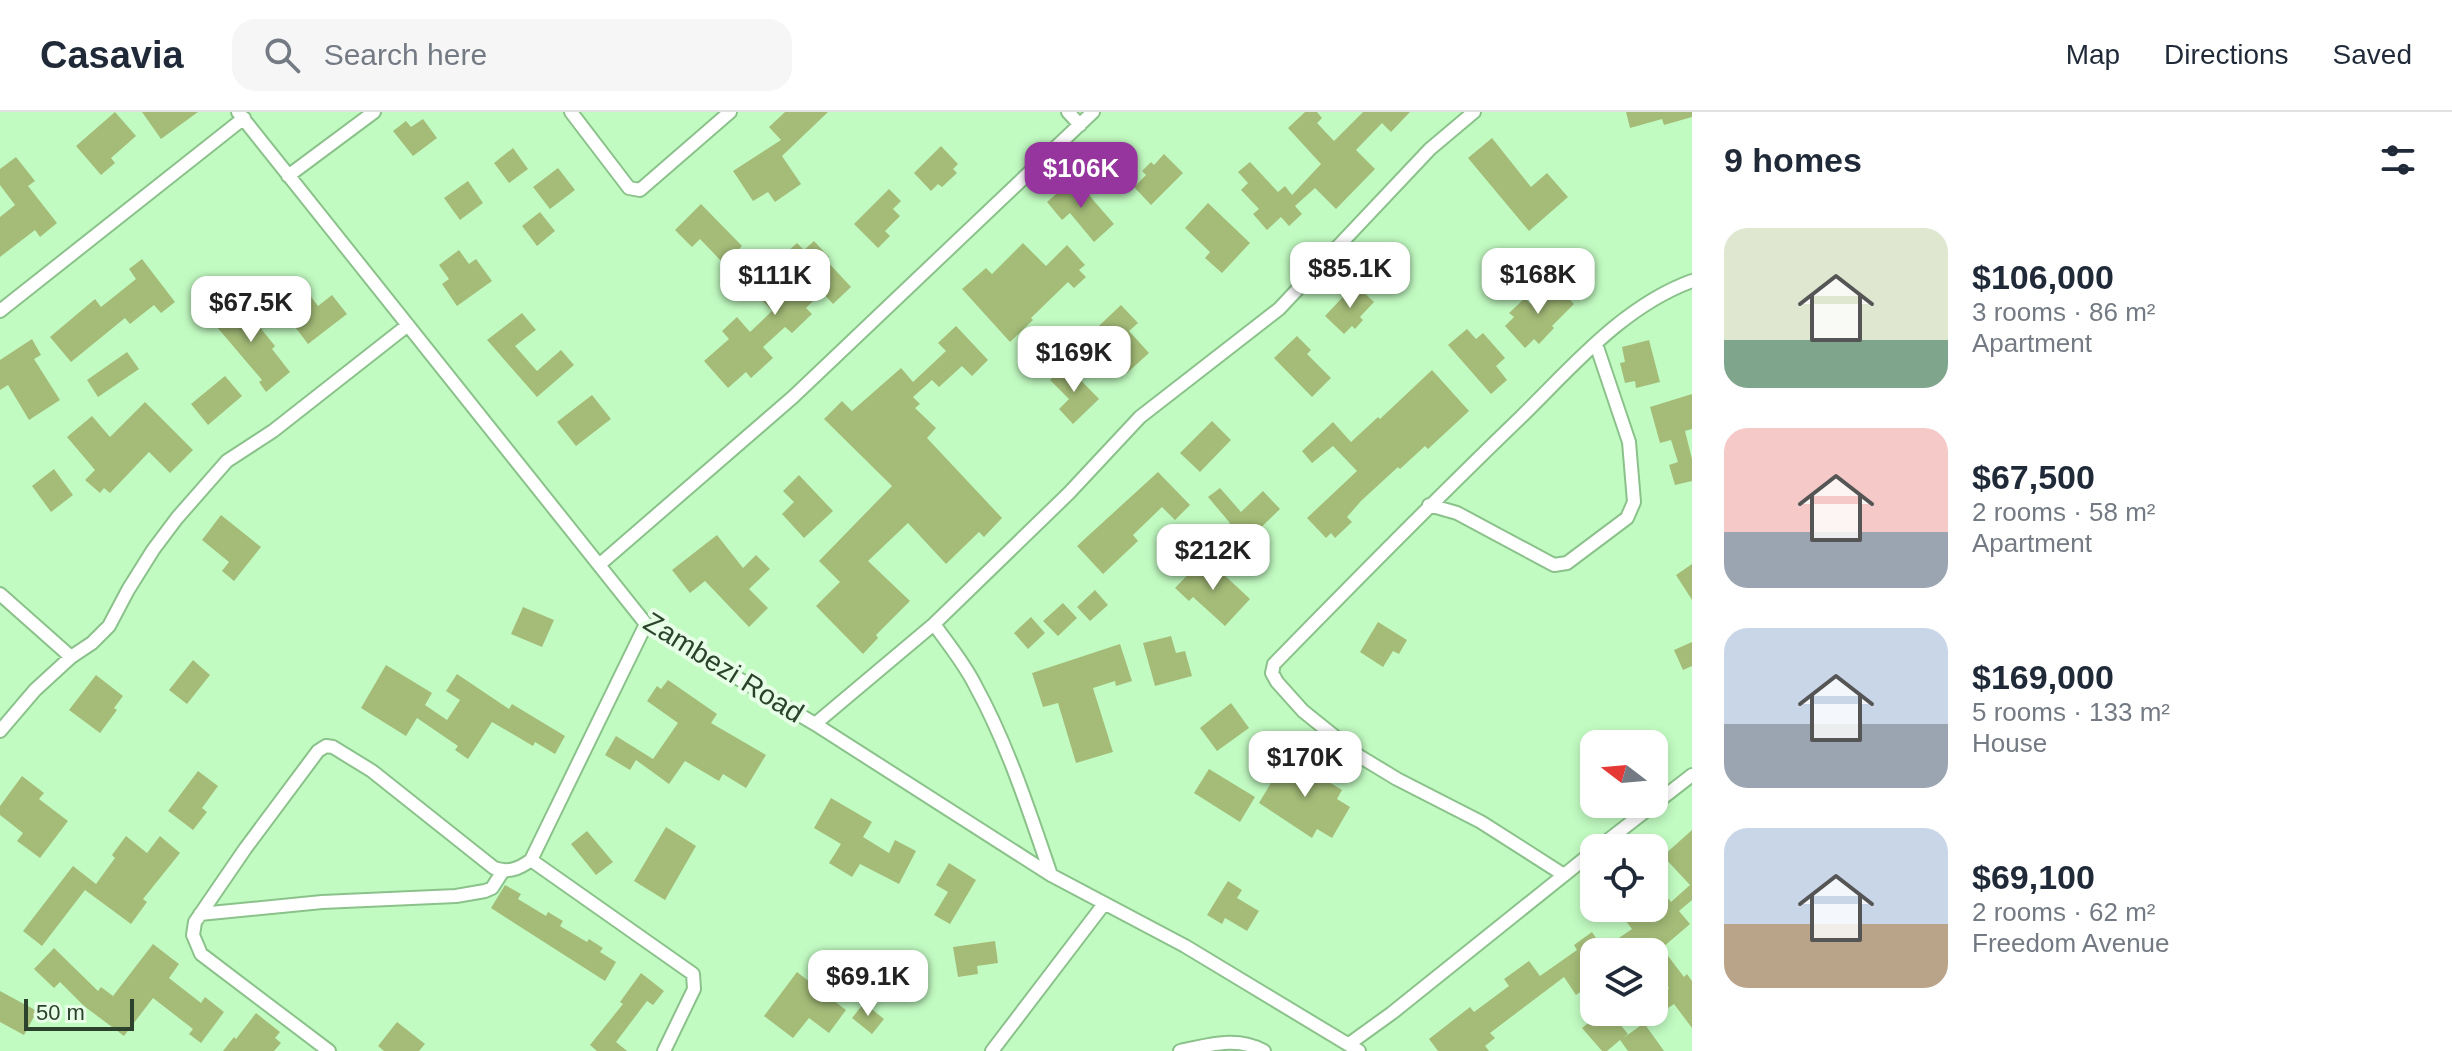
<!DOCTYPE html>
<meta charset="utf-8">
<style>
:root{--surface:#fff;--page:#f6f6f7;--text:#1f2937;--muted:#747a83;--line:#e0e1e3;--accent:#95359d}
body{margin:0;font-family:Arial,sans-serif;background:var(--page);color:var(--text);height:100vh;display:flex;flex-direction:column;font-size:30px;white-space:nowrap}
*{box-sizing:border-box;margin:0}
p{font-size:26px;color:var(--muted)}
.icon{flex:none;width:44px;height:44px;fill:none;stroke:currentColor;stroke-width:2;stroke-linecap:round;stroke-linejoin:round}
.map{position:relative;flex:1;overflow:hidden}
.side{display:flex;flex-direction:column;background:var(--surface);width:760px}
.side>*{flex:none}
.needle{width:52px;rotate:286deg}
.controls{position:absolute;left:1580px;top:618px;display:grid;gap:16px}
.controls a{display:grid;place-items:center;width:88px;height:88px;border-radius:16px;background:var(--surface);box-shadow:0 4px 12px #0003;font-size:40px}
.scale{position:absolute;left:24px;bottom:20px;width:110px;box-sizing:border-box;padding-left:8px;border:4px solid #2c422c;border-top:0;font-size:22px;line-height:28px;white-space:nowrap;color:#2c422c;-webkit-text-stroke:6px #e7fee7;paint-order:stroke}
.price{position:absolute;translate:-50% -68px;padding:0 18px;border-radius:16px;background:#fff;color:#222;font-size:26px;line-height:52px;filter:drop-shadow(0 2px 4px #0008)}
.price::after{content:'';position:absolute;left:50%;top:48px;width:24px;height:18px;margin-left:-12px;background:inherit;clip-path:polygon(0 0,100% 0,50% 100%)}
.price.active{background:var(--accent);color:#fff}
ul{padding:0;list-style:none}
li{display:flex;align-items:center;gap:24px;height:200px;padding:0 32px}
li span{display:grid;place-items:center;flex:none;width:224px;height:160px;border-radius:24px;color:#555}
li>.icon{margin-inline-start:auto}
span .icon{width:96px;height:96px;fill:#fffc;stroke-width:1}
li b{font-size:34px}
h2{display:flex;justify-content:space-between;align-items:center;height:96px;padding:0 32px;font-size:34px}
header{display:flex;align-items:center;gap:48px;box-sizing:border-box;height:112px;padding:0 40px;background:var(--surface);border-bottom:2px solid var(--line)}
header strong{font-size:38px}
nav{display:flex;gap:44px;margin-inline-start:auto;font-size:28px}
.search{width:560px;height:72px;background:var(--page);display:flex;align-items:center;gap:20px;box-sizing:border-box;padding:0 28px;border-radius:24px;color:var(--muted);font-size:30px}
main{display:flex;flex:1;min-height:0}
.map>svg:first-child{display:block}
</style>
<header>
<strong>Casavia</strong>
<div class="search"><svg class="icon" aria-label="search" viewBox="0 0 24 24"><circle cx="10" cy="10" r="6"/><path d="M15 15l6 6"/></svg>Search here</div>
<nav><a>Map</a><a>Directions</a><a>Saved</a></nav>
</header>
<main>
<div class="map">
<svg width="1692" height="939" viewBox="0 0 1692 939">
<rect width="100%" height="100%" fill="#c2fbc2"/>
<path fill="#a4bc78" d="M115 0 136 24 111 46 115 51 101 63 76 34Z
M142 0H198L161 27Z
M785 0H828L782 44 801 72 775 90 768 80 753 89 733 59 781 28 769 15Z
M1305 0H1317L1322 6 1317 11 1334 29 1363 0H1410L1391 20 1382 11 1356 38 1375 57 1336 97 1315 76 1295 94 1302 102 1289 114 1281 105 1267 118 1253 102 1259 97 1241 78 1248 71 1238 60 1250 50 1278 80 1285 74 1292 83 1321 52 1288 16Z
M1626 0H1692V5L1664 13 1662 7 1630 16Z
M423 7 437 26 413 44 393 19 406 9 411 15Z
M1492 26 1531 75 1547 61 1568 85 1529 119 1468 46Z
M941 34 958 52 953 57 957 61 942 75 938 72 931 79 914 61Z
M513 36 528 57 509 71 494 51Z
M1164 42 1183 61 1151 93 1134 75 1146 63 1142 59 1151 50 1154 53Z
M16 45 35 69 28 74 57 111 40 125 35 118 0 145V105L15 93 0 73V57Z
M558 56 575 78 550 97 533 75Z
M1074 66 1114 112 1094 130 1070 101 1062 108 1047 90Z
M468 69 483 91 460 108 444 86Z
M889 77 901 89 893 97 900 104 885 119 890 124 878 136 854 112Z
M1208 91 1250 131 1222 161 1205 146 1210 140 1185 116Z
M701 92 742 134 724 152 700 127 692 135 675 118Z
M540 100 555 119 537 134 522 114Z
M814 129 829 145 826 148 851 175 833 192 822 180 806 196 812 202 792 221 785 215 763 235 773 246 751 266 746 260 728 276 704 249 729 227 722 219 737 205 750 220 772 199 752 177 765 164 786 185 791 180 796 186 814 170 787 140 797 131 804 138Z
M1023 131 1046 154 1067 133 1085 153 1079 158 1086 165 1074 176 1068 170 1031 206 1033 208 1010 230 962 177 986 156 992 162Z
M459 138 469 152 476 147 492 169 457 194 442 172 449 167 439 153Z
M142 147 175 190 161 201 154 193 130 212 125 206 71 250 50 225 95 187 101 195 136 167 129 157Z
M1552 170 1574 192 1552 214 1554 216 1539 232 1534 227 1525 236 1505 214 1514 205 1509 201 1525 186 1530 192Z
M1355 172 1374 190 1360 205 1363 208 1355 217 1352 214 1344 222 1325 204Z
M303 174 318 194 332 183 347 202 308 232 283 199 291 193 287 186Z
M237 187 275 234 272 237 290 260 266 280 259 270 262 268 211 208Z
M1121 193 1138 211 1129 219 1149 241 1127 261 1122 255 1115 262 1083 229Z
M522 201 536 218 515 234 537 259 561 238 574 253 537 285 487 228Z
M956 214 988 248 972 264 962 254 939 275 932 268 913 285 920 292 915 296 936 316 927 326 1002 406 984 425 979 420 946 452 908 411 889 429 868 449 910 489 876 523 878 526 863 542 816 494 840 470 819 449 892 374 824 307 842 289 852 299 901 256 913 270 946 239 938 231Z
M1467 217 1476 227 1483 221 1505 246 1496 254 1507 268 1491 282 1448 233Z
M1297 224 1311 238 1307 242 1331 266 1312 285 1274 246Z
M32 227 41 243 34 247 60 288 29 308 8 273 0 278V248Z
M1649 228 1660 270 1636 276 1635 269 1625 271 1620 251 1625 250 1622 235Z
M127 240 139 257 98 285 87 268Z
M1066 253 1099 287 1073 312 1059 297 1069 287 1050 268Z
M1432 258 1469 299 1428 337 1425 334 1400 357 1398 355 1361 389 1347 405 1352 410 1335 426 1331 421 1326 426 1307 406 1357 359 1333 334 1312 351 1302 339 1333 310 1351 330 1378 305 1380 307Z
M225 264 242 284 208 313 191 292Z
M1692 282V317L1685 319 1692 347V369L1675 373 1669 353 1678 350 1671 328 1660 331 1650 295Z
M592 283 611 307 576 334 557 310Z
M145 290 193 338 170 361 149 340 110 381 104 376 100 381 85 368 95 358 67 325 92 304 110 325Z
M1212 309 1231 328 1200 360 1180 341Z
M54 357 73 383 51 400 32 374Z
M1158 360 1190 393 1175 408 1162 395 1133 423 1138 429 1103 462 1077 434Z
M799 363 833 399 804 426 782 402 794 390 783 379Z
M1220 376 1241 400 1263 379 1280 397 1242 434 1225 416 1230 411 1208 385Z
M221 403 261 435 234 469 222 459 229 450 202 428Z
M717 423 743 456 756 443 770 457 749 477 768 496 749 515 705 469 690 481 672 458Z
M1205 445 1250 487 1225 514 1193 485 1189 489 1175 476Z
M1692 452V488L1676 463Z
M1095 478 1108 493 1090 509 1077 495Z
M1063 491 1077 506 1058 524 1043 509Z
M523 495 554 508 542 535 511 522Z
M1031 505 1045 521 1028 537 1014 521Z
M1378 510 1407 528 1399 542 1393 539 1383 555 1360 540Z
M1171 524 1176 541 1185 539 1192 564 1155 574 1143 531Z
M1692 530V554L1683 558 1674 538Z
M1120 532 1132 569 1116 574 1115 569 1093 576 1113 640 1076 651 1058 591 1043 595 1032 561Z
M193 548 210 563 187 592 169 578Z
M386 553 432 581 425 593 447 608 460 588 446 579 457 562 509 597 512 592 565 624 555 642 535 630 533 634 492 610 468 647 455 638 458 634 417 606 406 624 361 596Z
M96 563 123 584 114 596 117 598 100 621 69 598Z
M668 568 717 602 711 611 766 643 746 676 723 662 719 669 685 649 669 672 636 648 630 658 605 643 616 624 653 647 678 611 647 589 657 574 661 577Z
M1231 591 1249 616 1217 639 1200 616Z
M1289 641 1313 656 1311 659 1342 678 1337 687 1350 695 1332 726 1317 717 1312 726 1259 691Z
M1209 657 1255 685 1240 710 1194 681Z
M198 659 218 674 202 696 207 700 193 718 168 699Z
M22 664 44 681 39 687 68 709 40 746 17 729 23 721 0 703V694Z
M831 686 872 710 863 725 889 741 895 728 916 739 899 772 860 752 852 765 829 751 841 732 814 716Z
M666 715 696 734 665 788 634 769Z
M1692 718V788L1679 799 1690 812 1662 836 1684 865 1687 862 1692 869V916L1674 892 1665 898 1656 886 1669 876 1654 856V840H1651L1642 830 1630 840H1594V861L1585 868 1589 874 1576 883 1564 865 1490 921 1495 926 1485 934 1489 939H1438L1429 927 1470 895 1474 900 1509 874 1504 867 1529 849 1540 864 1577 838 1574 833 1592 820 1603 837 1632 817 1616 796H1654V768L1671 790 1690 773 1663 744Z
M587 719 613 750 596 763 571 732Z
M126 724 147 741 160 724 180 741 143 787 147 790 131 812 85 778 42 834 23 819 73 754 96 772 115 746 112 743Z
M949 751 976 768 950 812 934 803 948 780 936 773Z
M1228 769 1242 778 1237 786 1259 799 1247 819 1225 806 1222 812 1207 803Z
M505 773 521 782 518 787 546 804 548 800 563 809 560 814 587 830 589 827 603 836 600 840 616 850 605 869 491 796Z
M995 829 998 851 977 854 978 862 958 865 953 835Z
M153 832 179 852 169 866 201 891 205 885 224 900 201 931 189 922 193 917 153 886 124 924 84 894 60 870 54 876 34 857 54 836 98 879 101 875 113 884Z
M797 860 846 898 829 921 809 906 793 926 764 904Z
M641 861 664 879 653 893 647 889 616 930 627 939H597L590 933 623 892 620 890Z
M0 879 37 899 24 923 0 910Z
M864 891 884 907 872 922 852 906Z
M1602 900H1610L1628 922 1622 927 1644 911 1664 939H1628L1620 928 1607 939H1602L1582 916Z
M256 901 280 920 275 926 281 931 274 939H223L234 925 236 927Z
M397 910 425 932 419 939H384L378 934Z"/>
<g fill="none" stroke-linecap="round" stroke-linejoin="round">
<defs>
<path id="minor" d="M238 0 646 512 815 612 1051 763 1185 834 1359 939
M571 0 629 76 640 78 730 0
M1068 0 1080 13
M288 64 374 0
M0 199 244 6
M1429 393 1457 401 1554 453 1567 451 1627 406 1634 390 1629 330 1596 232
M599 453 793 285 1093 0
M0 482 71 545
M934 512C948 532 964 551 975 573 1008 633 1029 699 1051 763
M815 612 934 512 1069 381 1140 305 1279 197 1430 37 1474 0
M0 619 35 578 71 545 92 531 109 514 128 478 153 438 177 406 227 349 273 319 408 213
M1598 736 1692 663
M531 748 693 862 694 877 664 939
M1564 763 1481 710 1397 667 1359 644 1303 599 1277 570 1272 561 1274 552C1355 469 1437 386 1521 305 1572 255 1623 194 1692 169
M200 802 322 790 456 784 485 779 492 776 503 759
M1349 932 1392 901 1594 739
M329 939 201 842 193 823 195 810 245 737 318 639 326 634 333 635 372 659 494 756C508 761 519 757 531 748L646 512
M992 939 1104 792
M1180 939C1210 933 1236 924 1264 939"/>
</defs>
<use href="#minor" stroke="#8bc28b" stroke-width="16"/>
<use href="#minor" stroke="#fff" stroke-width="12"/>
</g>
<g text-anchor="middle" stroke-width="8" stroke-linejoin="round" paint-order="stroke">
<g font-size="28" fill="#2c422c" stroke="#e7fee7">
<text transform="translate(724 555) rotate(32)" y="10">Zambezi Road</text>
</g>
</g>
</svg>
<div class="controls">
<a><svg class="needle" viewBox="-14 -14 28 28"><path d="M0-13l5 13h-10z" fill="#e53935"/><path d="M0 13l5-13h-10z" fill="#747a83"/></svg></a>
<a><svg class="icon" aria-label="locate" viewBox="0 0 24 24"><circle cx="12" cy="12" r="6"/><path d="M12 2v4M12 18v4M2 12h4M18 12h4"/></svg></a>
<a><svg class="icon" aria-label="layers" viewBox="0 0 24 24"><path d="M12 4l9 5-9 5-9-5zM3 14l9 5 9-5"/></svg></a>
</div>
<div class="scale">50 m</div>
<b class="price active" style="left:1081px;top:98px">$106K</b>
<b class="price" style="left:1350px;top:198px">$85.1K</b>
<b class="price" style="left:1538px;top:204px">$168K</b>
<b class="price" style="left:775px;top:205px">$111K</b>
<b class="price" style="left:251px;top:232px">$67.5K</b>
<b class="price" style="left:1074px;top:282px">$169K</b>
<b class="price" style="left:1213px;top:480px">$212K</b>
<b class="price" style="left:1305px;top:687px">$170K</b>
<b class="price" style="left:868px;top:906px">$69.1K</b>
</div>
<section class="side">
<h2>9 homes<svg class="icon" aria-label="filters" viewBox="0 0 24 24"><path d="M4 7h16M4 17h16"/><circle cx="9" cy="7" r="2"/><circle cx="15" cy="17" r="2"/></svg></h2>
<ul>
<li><span style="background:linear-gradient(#dfe7d0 70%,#7fa58c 0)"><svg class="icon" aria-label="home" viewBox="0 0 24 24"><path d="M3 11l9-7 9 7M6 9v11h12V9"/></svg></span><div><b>$106,000</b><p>3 rooms · 86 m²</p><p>Apartment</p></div></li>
<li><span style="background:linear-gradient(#f6c9c9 65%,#9aa5b1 0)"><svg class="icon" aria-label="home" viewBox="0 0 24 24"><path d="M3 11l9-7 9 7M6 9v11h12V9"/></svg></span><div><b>$67,500</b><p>2 rooms · 58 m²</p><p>Apartment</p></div></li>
<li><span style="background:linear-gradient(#c9d6e8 60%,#9aa5b1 0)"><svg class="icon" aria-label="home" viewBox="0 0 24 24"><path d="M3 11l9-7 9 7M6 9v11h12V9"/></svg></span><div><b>$169,000</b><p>5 rooms · 133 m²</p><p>House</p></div></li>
<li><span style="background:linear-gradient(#c9d6e8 60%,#b9a48a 0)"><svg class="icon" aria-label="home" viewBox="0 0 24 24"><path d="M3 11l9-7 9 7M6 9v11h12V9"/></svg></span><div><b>$69,100</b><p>2 rooms · 62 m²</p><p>Freedom Avenue</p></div></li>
</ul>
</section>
</main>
